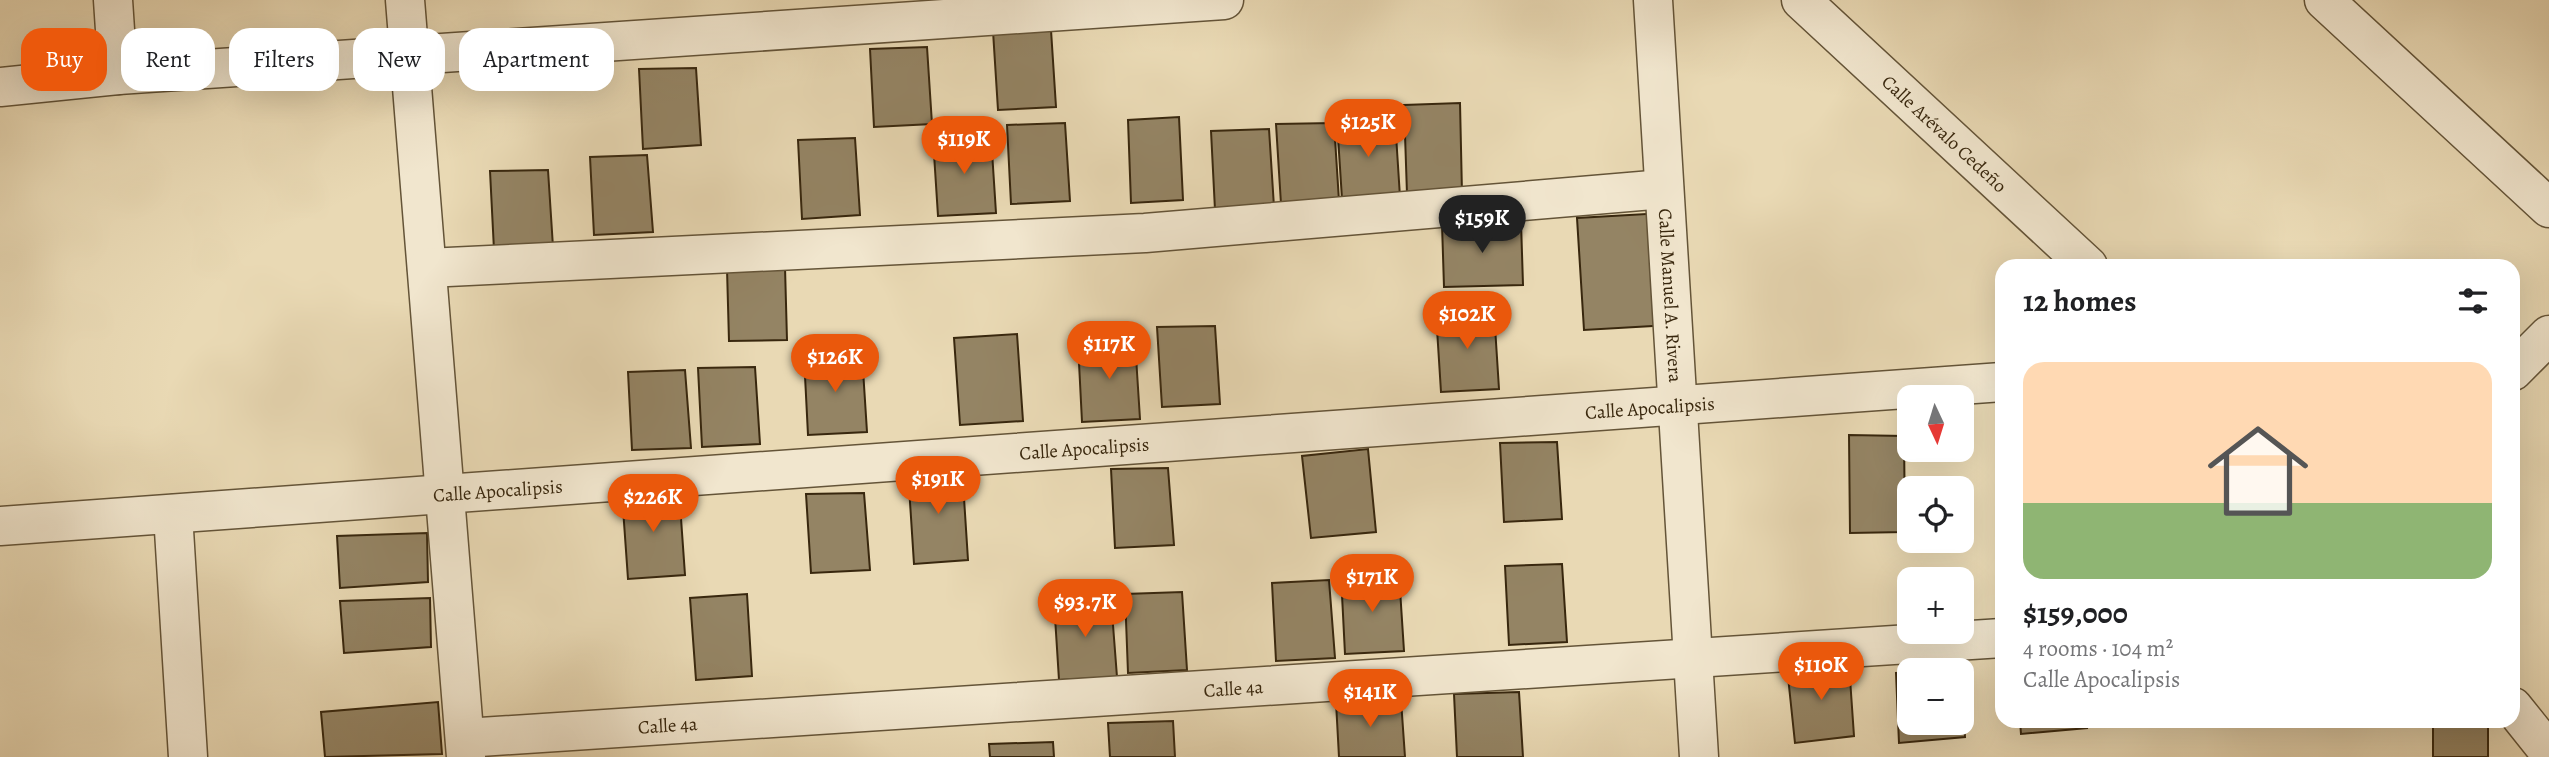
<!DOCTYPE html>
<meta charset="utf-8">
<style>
:root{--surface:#fff;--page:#f6f6f6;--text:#202124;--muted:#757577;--line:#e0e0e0;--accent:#ea580c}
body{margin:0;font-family:Alegreya,serif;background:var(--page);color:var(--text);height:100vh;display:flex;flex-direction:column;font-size:26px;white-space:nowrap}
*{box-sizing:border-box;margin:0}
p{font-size:23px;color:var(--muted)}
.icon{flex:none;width:38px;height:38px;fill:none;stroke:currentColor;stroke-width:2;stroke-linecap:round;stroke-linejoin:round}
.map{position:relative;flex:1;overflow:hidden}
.drawer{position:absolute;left:1995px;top:259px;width:525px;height:469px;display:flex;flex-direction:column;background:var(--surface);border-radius:21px;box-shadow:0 7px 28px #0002}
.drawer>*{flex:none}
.banner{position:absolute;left:21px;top:28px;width:665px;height:63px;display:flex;gap:14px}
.needle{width:46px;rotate:176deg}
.buttons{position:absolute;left:1897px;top:385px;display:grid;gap:14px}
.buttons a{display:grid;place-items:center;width:77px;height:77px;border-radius:14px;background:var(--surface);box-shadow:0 7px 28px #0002;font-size:35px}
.price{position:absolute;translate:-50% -60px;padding:0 16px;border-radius:24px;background:var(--accent);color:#fff;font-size:23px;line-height:46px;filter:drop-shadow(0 2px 4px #0008)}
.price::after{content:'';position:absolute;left:50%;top:42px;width:21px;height:16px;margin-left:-10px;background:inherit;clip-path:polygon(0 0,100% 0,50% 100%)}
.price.current{background:#222;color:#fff}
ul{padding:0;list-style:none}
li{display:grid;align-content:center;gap:14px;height:371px;padding:0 28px}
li+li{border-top:2px solid var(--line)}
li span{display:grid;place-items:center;height:217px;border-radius:21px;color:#555}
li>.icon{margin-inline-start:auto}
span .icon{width:126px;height:126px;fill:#fffc;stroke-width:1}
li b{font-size:30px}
h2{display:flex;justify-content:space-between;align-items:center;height:84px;padding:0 28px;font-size:30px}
.chip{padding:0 24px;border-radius:21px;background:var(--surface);box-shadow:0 7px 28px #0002;font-size:24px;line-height:63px}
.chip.current{background:var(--accent);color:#fff}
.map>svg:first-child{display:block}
</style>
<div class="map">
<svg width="2549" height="757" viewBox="0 0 2549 757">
<rect width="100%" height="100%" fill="#e9d9b4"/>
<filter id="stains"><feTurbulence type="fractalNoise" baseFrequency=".00286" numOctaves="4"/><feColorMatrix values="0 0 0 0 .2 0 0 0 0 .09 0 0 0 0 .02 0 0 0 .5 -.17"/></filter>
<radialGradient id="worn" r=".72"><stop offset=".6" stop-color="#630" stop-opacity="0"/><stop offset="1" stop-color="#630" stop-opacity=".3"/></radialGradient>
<path fill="#948464" stroke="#38270e" stroke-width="2" d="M1051 30 1056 107 998 110 993 31Z
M927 47 932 124 874 127 870 49Z
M696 68 701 145 643 149 639 69Z
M1460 103 1462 193 1407 194 1404 105Z
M1179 117 1183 200 1131 203 1128 120Z
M1395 119 1400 197 1342 199 1337 121Z
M1065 123 1070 201 1011 204 1007 125Z
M1334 123 1339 201 1281 204 1276 124Z
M1269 129 1274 207 1215 210 1211 131Z
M991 136 996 213 938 216 933 138Z
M855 138 860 215 802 219 798 140Z
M647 155 653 232 594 235 590 157Z
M548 170 553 247 494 250 490 171Z
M1664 213 1670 325 1584 330 1577 218Z
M1521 222 1523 285 1444 287 1442 224Z
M785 267 787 340 729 341 727 269Z
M1494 311 1499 389 1441 392 1436 313Z
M1215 326 1220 404 1162 407 1157 327Z
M1017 334 1023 421 960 425 954 338Z
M1135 341 1140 419 1082 422 1078 343Z
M862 354 867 432 808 435 804 356Z
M755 367 760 444 702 447 698 368Z
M685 370 691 448 632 450 628 372Z
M1849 435 1904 436 1905 532 1850 533Z
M1557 442 1562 519 1504 522 1500 443Z
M1368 449 1376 532 1311 538 1302 456Z
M962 467 968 560 914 564 908 471Z
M1168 468 1174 545 1115 548 1111 469Z
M679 490 685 575 628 579 622 494Z
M864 493 870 570 811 573 806 494Z
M427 533 428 582 340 588 337 536Z
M1562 564 1567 642 1509 645 1505 566Z
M1399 574 1404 651 1345 654 1341 575Z
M1329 580 1335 658 1276 661 1272 583Z
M1182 592 1187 670 1128 673 1125 594Z
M747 594 752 676 696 680 690 598Z
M430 598 431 647 344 653 340 601Z
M1111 599 1117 677 1059 680 1054 601Z
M1849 664 1854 736 1795 743 1787 667Z
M1909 672V723H1962V688L1965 737 1899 743 1896 673Z
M1519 692 1523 757H1457L1454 694Z
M1401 700 1405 757H1339L1336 702Z
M438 702 442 754 325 757 321 712Z
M1173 721 1175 757H1110L1108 723Z
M2020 721H2086L2087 728 2021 734Z
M2301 721H2356L2301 726Z
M2433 721H2488V757H2433Z
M1053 742 1054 757H990L989 744Z"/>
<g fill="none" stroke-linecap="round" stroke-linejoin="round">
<defs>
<g id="minor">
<path d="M113 0 118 75"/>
<path d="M405 0 466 757"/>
<path id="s1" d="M1653 0 1699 757"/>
<path id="s2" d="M1801 0 2088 266"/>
<path d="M2324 0 2549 208"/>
<path d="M0 87 118 75 1224 0"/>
<path d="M427 268 1145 233 1664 189"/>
<path d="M2513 371 2549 335"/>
<path d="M173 514 188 757"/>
<path id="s3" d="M0 526 2002 382"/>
<path d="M2513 707 2549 752"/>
<path id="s4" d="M465 738 2002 638"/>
</g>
</defs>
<use href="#minor" stroke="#645438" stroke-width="41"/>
<use href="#minor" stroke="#f1e6ce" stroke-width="38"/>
</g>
<g text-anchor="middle" stroke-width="7" stroke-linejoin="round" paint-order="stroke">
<g font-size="19" fill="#38270e" stroke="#f1e6ce">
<text dy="7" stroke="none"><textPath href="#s2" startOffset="196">Calle Arévalo Cedeño</textPath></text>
<text dy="7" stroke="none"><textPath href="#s1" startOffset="296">Calle Manuel A. Rivera</textPath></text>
<text dy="7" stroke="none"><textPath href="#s3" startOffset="1654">Calle Apocalipsis</textPath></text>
<text dy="7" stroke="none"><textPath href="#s3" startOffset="1087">Calle Apocalipsis</textPath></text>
<text dy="7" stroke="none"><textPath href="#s3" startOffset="499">Calle Apocalipsis</textPath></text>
<text dy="7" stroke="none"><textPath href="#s4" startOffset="770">Calle 4a</textPath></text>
<text dy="7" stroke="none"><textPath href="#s4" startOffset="203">Calle 4a</textPath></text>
</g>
</g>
<rect width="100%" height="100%" filter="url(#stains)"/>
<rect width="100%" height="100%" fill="url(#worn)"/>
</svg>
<div class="buttons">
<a><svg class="needle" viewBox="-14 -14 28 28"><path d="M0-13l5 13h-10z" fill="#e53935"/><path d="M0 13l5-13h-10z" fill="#757577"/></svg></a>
<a><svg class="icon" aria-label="locate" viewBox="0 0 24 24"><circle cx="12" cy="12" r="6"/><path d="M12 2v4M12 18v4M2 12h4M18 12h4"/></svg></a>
<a>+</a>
<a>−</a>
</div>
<b class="price" style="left:1368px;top:159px">$125K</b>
<b class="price" style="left:964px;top:176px">$119K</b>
<b class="price current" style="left:1482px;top:255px">$159K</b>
<b class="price" style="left:1467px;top:351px">$102K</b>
<b class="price" style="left:1109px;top:381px">$117K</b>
<b class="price" style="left:835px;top:394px">$126K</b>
<b class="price" style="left:938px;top:516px">$191K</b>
<b class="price" style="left:653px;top:534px">$226K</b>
<b class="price" style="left:1372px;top:614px">$171K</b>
<b class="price" style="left:1085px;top:639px">$93.7K</b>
<b class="price" style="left:1821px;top:702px">$110K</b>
<b class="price" style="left:1370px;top:729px">$141K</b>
<div class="banner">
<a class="chip current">Buy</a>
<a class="chip">Rent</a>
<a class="chip">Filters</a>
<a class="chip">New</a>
<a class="chip">Apartment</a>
</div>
<section class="drawer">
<h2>12 homes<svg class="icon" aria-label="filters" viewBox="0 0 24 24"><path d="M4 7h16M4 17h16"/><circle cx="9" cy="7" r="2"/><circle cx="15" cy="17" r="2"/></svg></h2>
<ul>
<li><span style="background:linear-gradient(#ffd9b3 65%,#8fb573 0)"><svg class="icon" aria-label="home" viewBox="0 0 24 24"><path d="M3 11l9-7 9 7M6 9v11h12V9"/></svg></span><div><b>$159,000</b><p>4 rooms · 104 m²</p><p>Calle Apocalipsis</p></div></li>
</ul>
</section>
</div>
